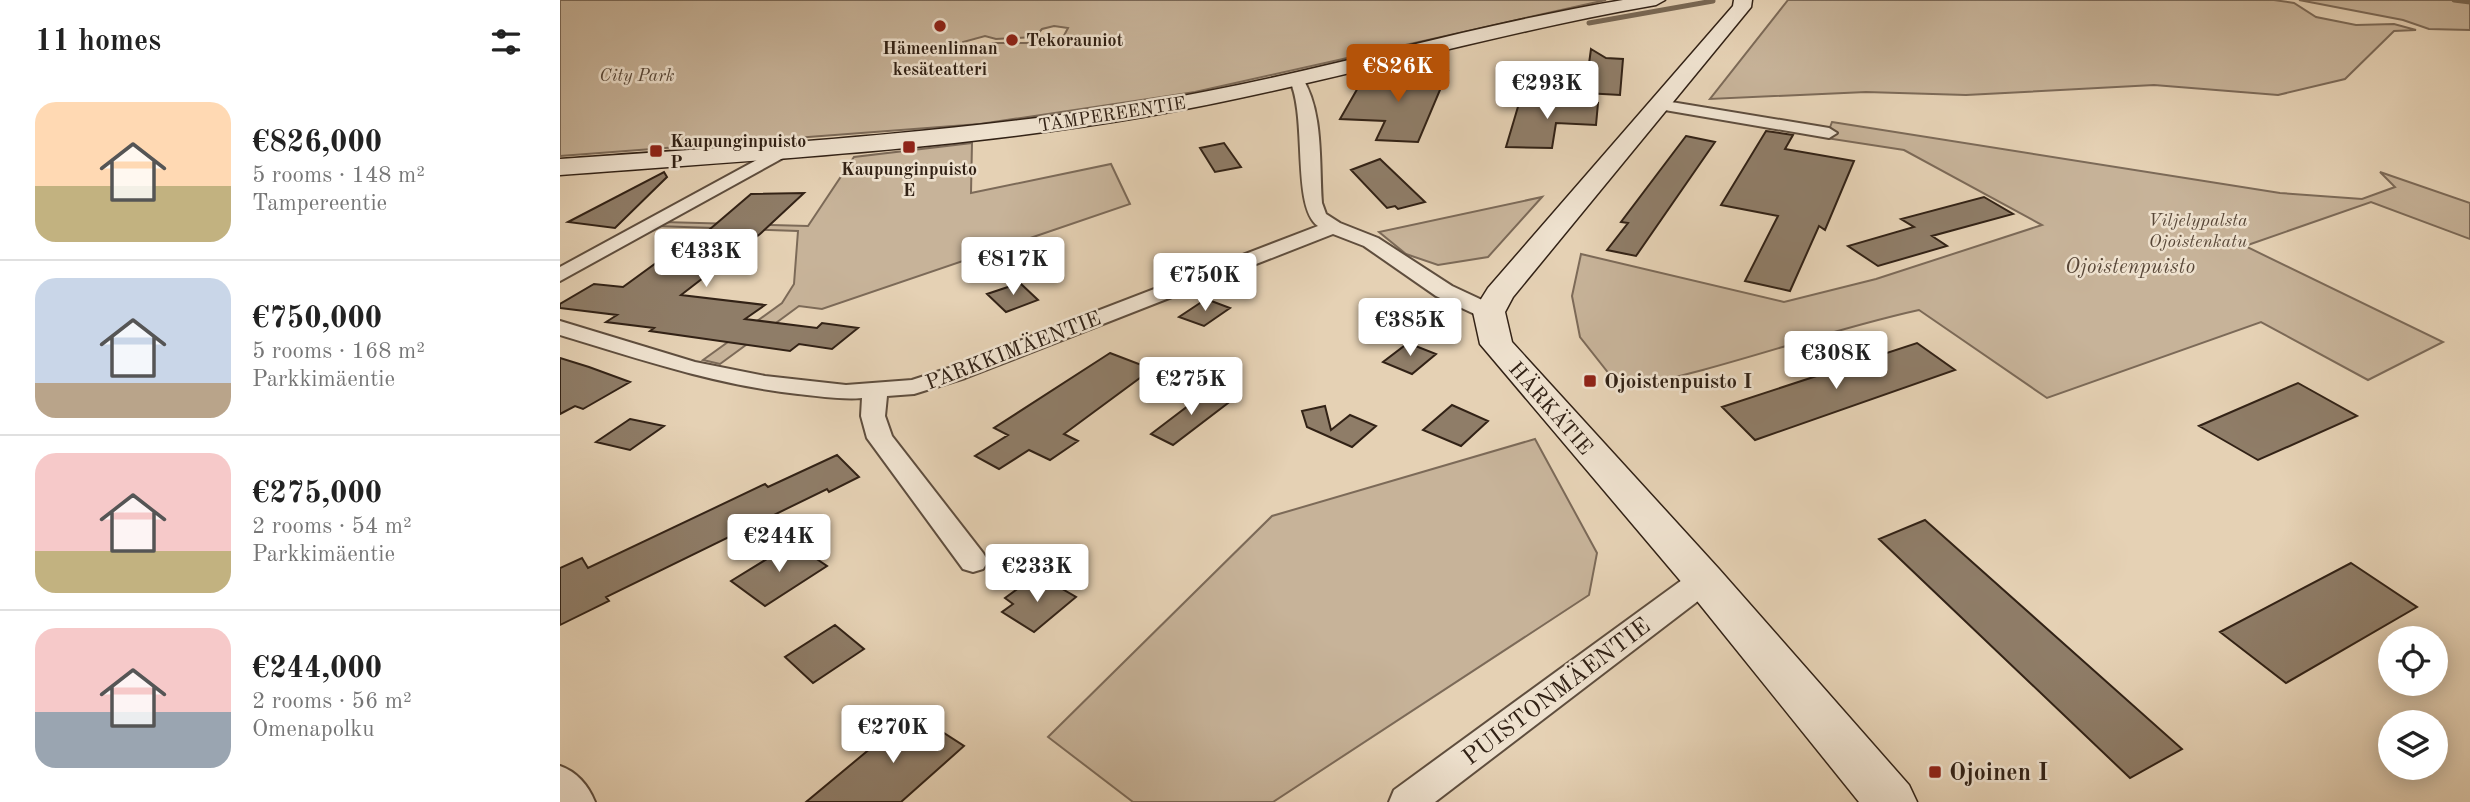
<!DOCTYPE html>
<meta charset="utf-8">
<style>
:root{--surface:#fff;--page:#f2f2f2;--text:#222;--muted:#767676;--line:#e0e0e0;--accent:#b45309}
body{margin:0;font-family:"Old Standard TT",serif;background:var(--page);color:var(--text);height:100vh;display:flex;flex-direction:column;font-size:26px;white-space:nowrap}
*{box-sizing:border-box;margin:0}
p{font-size:23px;color:var(--muted)}
.icon{flex:none;width:38px;height:38px;fill:none;stroke:currentColor;stroke-width:2;stroke-linecap:round;stroke-linejoin:round}
.map{position:relative;flex:1;overflow:hidden}
.side{display:flex;flex-direction:column;background:var(--surface);width:560px}
.side>*{flex:none}
.tools{position:absolute;left:1818px;top:626px;display:grid;gap:14px}
.tools a{display:grid;place-items:center;width:70px;height:70px;border-radius:50%;background:var(--surface);box-shadow:0 4px 18px #0003;font-size:35px}
.price{position:absolute;translate:-50% -60px;padding:0 16px;border-radius:7px;background:#fff;color:#222;font-size:23px;line-height:46px;filter:drop-shadow(0 2px 4px #0008)}
.price::after{content:'';position:absolute;left:50%;top:42px;width:21px;height:16px;margin-left:-10px;background:inherit;clip-path:polygon(0 0,100% 0,50% 100%)}
.price.active{background:var(--accent);color:#fff}
ul{padding:0;list-style:none}
li{display:flex;align-items:center;gap:21px;height:175px;padding:0 35px}
li+li{border-top:2px solid var(--line)}
li span{display:grid;place-items:center;flex:none;width:196px;height:140px;border-radius:21px;color:#555}
li>.icon{margin-inline-start:auto}
span .icon{width:84px;height:84px;fill:#fffc;stroke-width:1}
li b{font-size:30px}
h2{display:flex;justify-content:space-between;align-items:center;height:84px;padding:0 35px;font-size:30px}
main{display:flex;flex:1;min-height:0}
.map>svg:first-child{display:block}
</style>
<main>
<section class="side">
<h2>11 homes<svg class="icon" aria-label="filters" viewBox="0 0 24 24"><path d="M4 7h16M4 17h16"/><circle cx="9" cy="7" r="2"/><circle cx="15" cy="17" r="2"/></svg></h2>
<ul>
<li><span style="background:linear-gradient(#ffd9b3 60%,#c2b280 0)"><svg class="icon" aria-label="home" viewBox="0 0 24 24"><path d="M3 11l9-7 9 7M6 9v11h12V9"/></svg></span><div><b>€826,000</b><p>5 rooms · 148 m²</p><p>Tampereentie</p></div></li>
<li><span style="background:linear-gradient(#c9d6e8 75%,#b9a48a 0)"><svg class="icon" aria-label="home" viewBox="0 0 24 24"><path d="M3 11l9-7 9 7M6 9v11h12V9"/></svg></span><div><b>€750,000</b><p>5 rooms · 168 m²</p><p>Parkkimäentie</p></div></li>
<li><span style="background:linear-gradient(#f6c9c9 70%,#c2b280 0)"><svg class="icon" aria-label="home" viewBox="0 0 24 24"><path d="M3 11l9-7 9 7M6 9v11h12V9"/></svg></span><div><b>€275,000</b><p>2 rooms · 54 m²</p><p>Parkkimäentie</p></div></li>
<li><span style="background:linear-gradient(#f6c9c9 60%,#9aa5b1 0)"><svg class="icon" aria-label="home" viewBox="0 0 24 24"><path d="M3 11l9-7 9 7M6 9v11h12V9"/></svg></span><div><b>€244,000</b><p>2 rooms · 56 m²</p><p>Omenapolku</p></div></li>
</ul>
</section>
<div class="map">
<svg width="1910" height="802" viewBox="0 0 1910 802">
<rect width="100%" height="100%" fill="#e5d1b4"/>
<filter id="stains"><feTurbulence type="fractalNoise" baseFrequency=".00286" numOctaves="4"/><feColorMatrix values="0 0 0 0 .2 0 0 0 0 .09 0 0 0 0 .02 0 0 0 .5 -.17"/></filter>
<radialGradient id="worn" r=".72"><stop offset=".6" stop-color="#630" stop-opacity="0"/><stop offset="1" stop-color="#630" stop-opacity=".3"/></radialGradient>
<path fill="#c7b399" stroke="#7c6a58" stroke-width="2" fill-rule="evenodd" d="M0 0H1046L635 92 420 124 0 156ZM494 26 508 28 500 43H434L416 48 402 46 403 42 425 36 436 39 475 37 482 29Z
M1228 0H1714L1734 3 1756 17 1796 25 1834 24 1856 30 1834 31 1785 79 1718 95 1594 85 1406 95 1306 92 1150 99Z
M1739 0H1910V30L1869 29 1843 20Z
M1272 122 1720 193 1802 199 1835 187 1820 172 1910 203V239L1811 202 1685 246 1883 342 1808 380 1701 322 1487 398 1359 310C1259 332 1162 370 1061 389L1020 337 1012 296 1021 254 1224 302 1316 279 1482 225 1344 150 1266 138Z
M412 143 411 193 551 164 570 204 262 309 239 306 160 364 143 360 222 303 234 284 238 231 95 226 103 222 248 226 294 157Z
M982 197 928 257 878 265 846 254 819 232Z
M975 439 1037 553 1029 595 713 802H573L488 737 712 516Z"/>
<g fill="none" stroke-linecap="round" stroke-linejoin="round">
<path stroke="#796854" stroke-width="5" d="M1894 0 1910 2
M1029 23 1153 1"/>
</g>
<path fill="#8f7d68" stroke="#322216" stroke-width="2" d="M1031 49 1046 58 1063 59 1060 95 1025 93Z
M850 69 888 71 858 142 816 140 825 121 780 119 803 79 845 81Z
M960 100 1038 103 1036 125 996 123 992 148 946 147Z
M1206 131 1233 135 1225 149 1294 161 1265 230 1259 226 1230 291 1185 281 1218 216 1161 205Z
M1126 136 1155 142 1076 256 1047 250 1068 223 1061 222Z
M664 143 681 167 655 172 640 148Z
M820 159 865 202 838 209 835 206 827 208 791 170Z
M104 172 107 177 55 228 8 222Z
M244 193 200 234 121 295 205 305 185 319 257 328 262 323 298 328 272 349 239 344 230 351 90 331 94 328 46 322 57 315 0 308V304L34 284 63 287 118 247H129L191 194Z
M1424 197 1453 214 1372 236 1387 246 1318 266 1288 246 1354 227 1341 219Z
M460 283 478 300 446 312 427 294Z
M646 299 670 308 644 326 619 317Z
M848 343 876 354 852 374 823 362Z
M1357 343 1395 370 1195 440 1162 407Z
M550 353 592 369 504 434 518 441 490 460 469 450 439 469 415 456 448 435 434 428Z
M0 358 29 367 70 382 23 409 15 406 0 414Z
M1738 383 1797 416 1698 460 1639 426Z
M649 390 672 400 613 445 591 434Z
M892 405 928 421 901 446 863 430Z
M765 406 771 430 790 415 816 426 792 447 747 427 742 411Z
M70 419 104 426 70 450 36 442Z
M277 455 299 477 269 492 267 489 46 597 49 601 0 625V568L22 558 28 568 205 484 208 487Z
M1365 520 1622 749 1570 778 1319 539Z
M233 543 267 566 205 606 171 581Z
M1791 563 1857 607 1726 683 1660 632Z
M485 579 516 597 474 632 442 612 453 604 445 598 467 582 475 587Z
M275 625 304 649 253 683 225 657Z
M353 713 404 746 341 802H246Z"/>
<g fill="none" stroke-linecap="round" stroke-linejoin="round">
<defs>
<path id="minor" d="M736 75 741 76C764 110 759 163 762 203L766 214 780 223 818 238 892 286 937 307 940 312 937 317H921L876 296 804 246 773 234 405 378 354 394 327 396 325 416 332 436 423 553 428 561 423 569 413 572 403 569 307 438 301 416 302 398C281 400 260 396 238 394 156 385 79 359 0 335V321L135 362 205 376 286 385 352 380 389 368 758 226C731 207 748 115 729 79Z
M1099 100 1269 128 1277 133 1269 138 1093 108 1091 105 1093 102Z
M226 144 235 149 232 153 0 281V267Z
M1144 569 1155 572 1159 580 1155 588 875 802H829L834 790 1133 572Z
M0 766C17 772 28 785 35 802H0Z"/>
<path id="secondary" d="M1063 0H1105L1096 5C923 35 756 87 583 117 391 150 195 160 0 175V159C194 145 389 134 582 103 744 77 901 27 1063 0Z
M1174 0H1192L1191 7 953 297 945 312 952 342 1159 569 1349 785 1357 802H1299L1129 591 920 344 913 312 928 288 1173 6Z"/>
</defs>
<use href="#minor" stroke="#5f4e3e" stroke-width="4"/>
<use href="#secondary" stroke="#322216" stroke-width="3"/>
<use href="#minor" fill="#eee1ce" fill-rule="evenodd"/>
<use href="#secondary" fill="#eee1ce" fill-rule="evenodd"/>
</g>
<g fill="#8f2418" stroke="#eee1ce" stroke-width="2.5">
<circle cx="380" cy="26" r="7"/>
<circle cx="452" cy="40" r="7"/>
<rect x="342" y="140" width="14" height="14" rx="3.5"/>
<rect x="89" y="144" width="14" height="14" rx="3.5"/>
<rect x="1023" y="374" width="14" height="14" rx="3.5"/>
<rect x="1368" y="765" width="14" height="14" rx="3.5"/>
</g>
<g text-anchor="middle" stroke-width="5" stroke-linejoin="round" paint-order="stroke">
<g font-size="18" font-weight="bold" fill="#322216" stroke="#eee1ce" text-anchor="start">
<text x="466" y="46">Tekorauniot</text>
<text x="380" y="54" text-anchor="middle">Hämeenlinnan<tspan x="380" dy="21">kesäteatteri</tspan></text>
<text x="110" y="147">Kaupunginpuisto<tspan x="110" dy="21">P</tspan></text>
<text x="349" y="175" text-anchor="middle">Kaupunginpuisto<tspan x="349" dy="21">E</tspan></text>
</g>
<g font-size="18" font-style="italic" fill="#574637" stroke="#eee1ce">
<text x="77" y="81">City Park</text>
<text x="1638" y="226">Viljelypalsta<tspan x="1638" dy="21">Ojoistenkatu</tspan></text>
</g>
<g font-size="18" fill="#322216" stroke="#eee1ce">
<text transform="translate(552 114) rotate(-9)" y="6">TAMPEREENTIE</text>
</g>
<g font-size="21" font-style="italic" fill="#574637" stroke="#eee1ce">
<text x="1570" y="273">Ojoistenpuisto</text>
</g>
<g font-size="21" fill="#322216" stroke="#eee1ce">
<text transform="translate(453 350) rotate(-21)" y="7">PARKKIMÄENTIE</text>
<text transform="translate(991 408) rotate(49)" y="7">HÄRKÄTIE</text>
</g>
<g font-size="21" font-weight="bold" fill="#322216" stroke="#eee1ce" text-anchor="start">
<text x="1044" y="388">Ojoistenpuisto I</text>
</g>
<g font-size="24" fill="#322216" stroke="#eee1ce">
<text transform="translate(996 691) rotate(-37)" y="8">PUISTONMÄENTIE</text>
</g>
<g font-size="24" font-weight="bold" fill="#322216" stroke="#eee1ce" text-anchor="start">
<text x="1389" y="780">Ojoinen I</text>
</g>
</g>
<rect width="100%" height="100%" filter="url(#stains)"/>
<rect width="100%" height="100%" fill="url(#worn)"/>
</svg>
<div class="tools">
<a><svg class="icon" aria-label="locate" viewBox="0 0 24 24"><circle cx="12" cy="12" r="6"/><path d="M12 2v4M12 18v4M2 12h4M18 12h4"/></svg></a>
<a><svg class="icon" aria-label="layers" viewBox="0 0 24 24"><path d="M12 4l9 5-9 5-9-5zM3 14l9 5 9-5"/></svg></a>
</div>
<b class="price active" style="left:838px;top:104px">€826K</b>
<b class="price" style="left:987px;top:121px">€293K</b>
<b class="price" style="left:146px;top:289px">€433K</b>
<b class="price" style="left:453px;top:297px">€817K</b>
<b class="price" style="left:645px;top:313px">€750K</b>
<b class="price" style="left:850px;top:358px">€385K</b>
<b class="price" style="left:1276px;top:391px">€308K</b>
<b class="price" style="left:631px;top:417px">€275K</b>
<b class="price" style="left:219px;top:574px">€244K</b>
<b class="price" style="left:477px;top:604px">€233K</b>
<b class="price" style="left:333px;top:765px">€270K</b>
</div>
</main>
